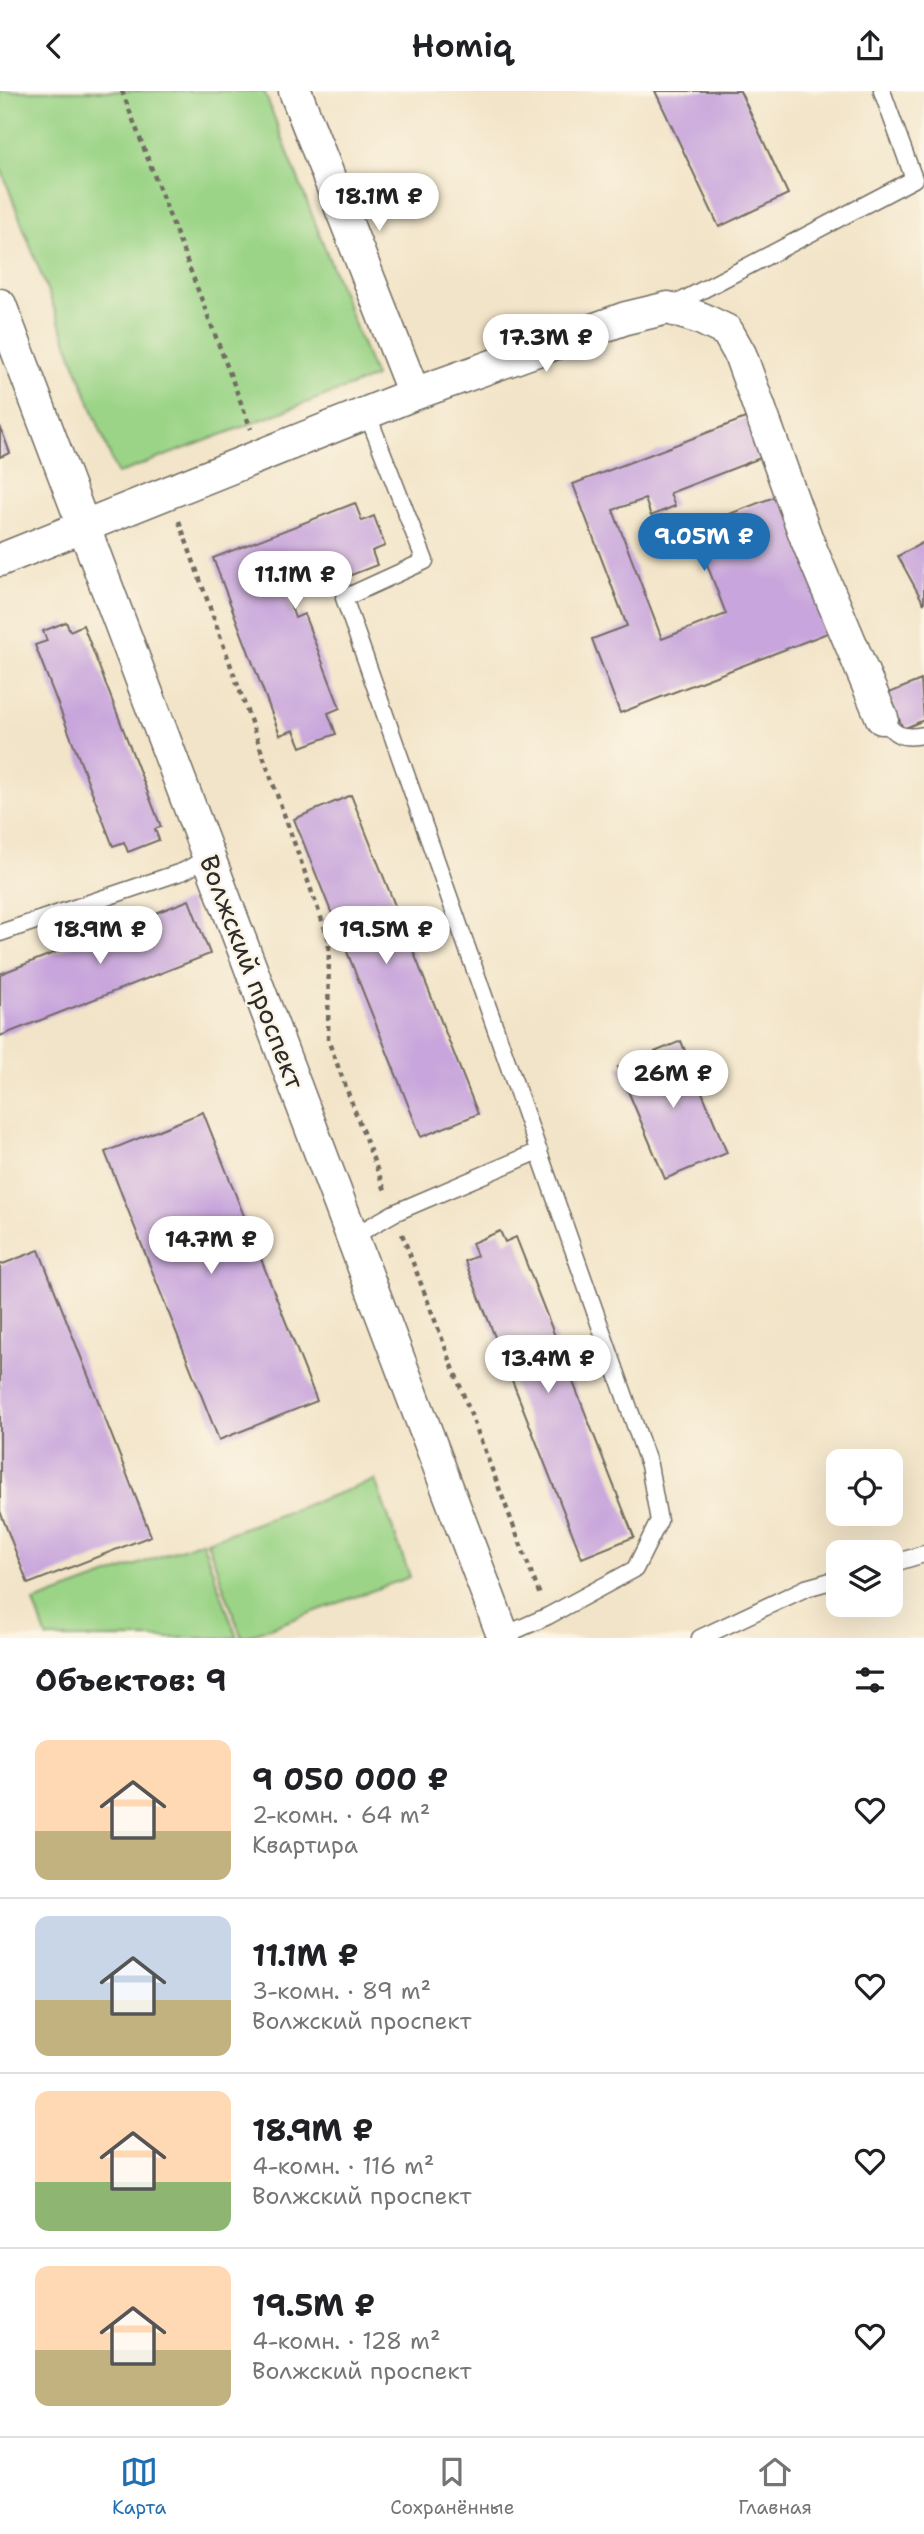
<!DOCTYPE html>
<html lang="ru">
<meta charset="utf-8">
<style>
:root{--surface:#fff;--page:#f2f2f2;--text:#202124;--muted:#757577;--line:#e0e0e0;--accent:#1f6fb2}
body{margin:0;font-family:"Shantell Sans",sans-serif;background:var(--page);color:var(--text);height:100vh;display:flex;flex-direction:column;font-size:26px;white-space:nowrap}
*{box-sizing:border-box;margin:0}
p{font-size:23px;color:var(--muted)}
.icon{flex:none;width:38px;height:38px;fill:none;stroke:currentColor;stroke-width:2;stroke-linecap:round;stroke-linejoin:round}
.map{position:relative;height:1547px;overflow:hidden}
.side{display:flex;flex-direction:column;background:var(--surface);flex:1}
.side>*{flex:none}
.fabs{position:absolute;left:826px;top:1358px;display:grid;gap:14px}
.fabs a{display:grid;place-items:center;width:77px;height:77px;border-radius:14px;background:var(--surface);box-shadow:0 7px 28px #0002;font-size:35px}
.price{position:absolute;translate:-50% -60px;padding:0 16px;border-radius:24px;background:#fff;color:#222;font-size:23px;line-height:46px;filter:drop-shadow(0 2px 4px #0008)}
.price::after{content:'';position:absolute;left:50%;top:42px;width:21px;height:16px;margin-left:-10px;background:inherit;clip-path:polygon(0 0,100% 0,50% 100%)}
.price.active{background:var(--accent);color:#fff}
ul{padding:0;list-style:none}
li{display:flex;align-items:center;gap:21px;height:175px;padding:0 35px}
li+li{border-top:2px solid var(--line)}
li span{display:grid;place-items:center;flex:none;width:196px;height:140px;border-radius:14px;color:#555}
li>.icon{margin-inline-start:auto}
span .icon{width:84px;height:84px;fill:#fffc;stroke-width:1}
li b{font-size:30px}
h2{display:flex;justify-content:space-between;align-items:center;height:84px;padding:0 35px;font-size:30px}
header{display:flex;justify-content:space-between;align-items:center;height:91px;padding:0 35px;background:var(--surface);font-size:32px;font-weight:600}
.tabs{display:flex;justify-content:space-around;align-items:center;height:98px;border-top:2px solid var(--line);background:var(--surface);font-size:19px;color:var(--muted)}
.tabs a{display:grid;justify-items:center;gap:4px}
.tabs .active{color:var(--accent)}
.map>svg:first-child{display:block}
</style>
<header><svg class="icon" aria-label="back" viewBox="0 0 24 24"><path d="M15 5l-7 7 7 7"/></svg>Homiq<svg class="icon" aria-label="share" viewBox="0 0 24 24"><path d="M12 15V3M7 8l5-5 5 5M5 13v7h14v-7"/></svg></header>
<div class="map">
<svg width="924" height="1547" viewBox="0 0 924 1547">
<rect width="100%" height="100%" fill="#fcf5e5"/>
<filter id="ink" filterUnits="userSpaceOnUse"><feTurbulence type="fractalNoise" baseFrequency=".0143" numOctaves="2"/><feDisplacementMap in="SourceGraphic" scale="14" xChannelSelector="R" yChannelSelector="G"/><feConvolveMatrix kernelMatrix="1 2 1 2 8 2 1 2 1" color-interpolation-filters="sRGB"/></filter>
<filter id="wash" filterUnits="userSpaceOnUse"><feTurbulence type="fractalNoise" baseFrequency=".00686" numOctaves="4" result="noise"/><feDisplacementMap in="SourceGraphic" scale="28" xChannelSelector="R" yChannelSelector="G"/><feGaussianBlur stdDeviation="1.57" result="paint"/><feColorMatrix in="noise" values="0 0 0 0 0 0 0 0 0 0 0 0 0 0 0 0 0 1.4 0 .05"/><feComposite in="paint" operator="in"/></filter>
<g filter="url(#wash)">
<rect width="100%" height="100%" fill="#f2e4c8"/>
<path fill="#9bd487" stroke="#638059" stroke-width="2" d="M0 0H264L375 286 117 383 0 75Z
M375 1389 410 1486 242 1547 207 1450Z
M202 1450 237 1547H47L34 1511Z"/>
<g id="blocks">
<path fill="#c8a5dc" d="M655 0H740L788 103 719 136Z
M748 326 763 366 670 402 675 415 651 425 645 408 613 419 662 548 726 523 693 437 787 401 838 538 620 622 592 548 627 535 573 393Z
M0 335 10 362 0 366Z
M355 412 362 430 374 425 385 455 372 460 377 474 323 495 320 486 285 499 295 527 304 523 340 617 328 622 336 643 301 656 294 639 280 644 213 467Z
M924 451V513L898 465Z
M66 531 70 540 83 534 161 736 155 738 159 749 128 761 124 751 113 755 35 554 47 550 43 540Z
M921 589 924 629 903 638 889 602Z
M351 704 478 1023 421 1046 294 728Z
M189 809 210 863 0 945V883Z
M681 950 727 1062 665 1088 618 976Z
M203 1021 317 1310 219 1349 105 1061Z
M500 1140 505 1151 516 1146 634 1446 582 1467 465 1170 477 1165 472 1152Z
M39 1159 151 1445 28 1493 0 1420V1174Z"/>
</g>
</g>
<g filter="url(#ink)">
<use href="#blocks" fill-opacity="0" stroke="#716c62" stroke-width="2"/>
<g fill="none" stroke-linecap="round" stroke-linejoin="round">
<defs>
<path id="service" d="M670 216 914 88 882 0
M367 322 425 470 344 507 649 1374 659 1430 635 1478 548 1525 503 1545
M882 627C895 645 902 648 924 644
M0 842 184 780 209 766
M352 1146 394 1122 539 1060
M891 1473 924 1463
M700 1547 806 1497 838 1488"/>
<path id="minor" d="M295 0 414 303
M0 214 504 1547
M0 469 414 303 626 227 668 217 700 227 727 240 740 263 807 449 882 627"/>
</defs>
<use href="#service" stroke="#716c62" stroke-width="19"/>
<use href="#minor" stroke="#716c62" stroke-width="35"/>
<path stroke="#716c62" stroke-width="4.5" stroke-dasharray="5 5" stroke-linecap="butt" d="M122 0 251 338
M179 430 329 849 328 949 386 1102
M402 1143 541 1507"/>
<use href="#service" stroke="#fff" stroke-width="16"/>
<use href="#minor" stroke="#fff" stroke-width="32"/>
</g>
</g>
<g text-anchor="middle" stroke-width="5" stroke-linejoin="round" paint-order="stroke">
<g font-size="26" fill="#2b2b2b" stroke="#fcf5e5">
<text transform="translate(252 881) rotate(69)" y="9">Волжский проспект</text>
</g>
</g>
</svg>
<div class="fabs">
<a><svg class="icon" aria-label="locate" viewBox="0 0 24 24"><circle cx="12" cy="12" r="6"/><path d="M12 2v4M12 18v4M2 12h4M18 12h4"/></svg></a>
<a><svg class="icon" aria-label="layers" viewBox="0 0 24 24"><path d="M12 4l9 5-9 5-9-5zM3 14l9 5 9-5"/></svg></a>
</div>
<b class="price" style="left:379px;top:142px">18.1M ₽</b>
<b class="price" style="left:546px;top:283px">17.3M ₽</b>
<b class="price active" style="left:704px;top:482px">9.05M ₽</b>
<b class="price" style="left:295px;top:520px">11.1M ₽</b>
<b class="price" style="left:100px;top:875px">18.9M ₽</b>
<b class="price" style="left:386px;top:875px">19.5M ₽</b>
<b class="price" style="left:673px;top:1019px">26M ₽</b>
<b class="price" style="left:211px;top:1185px">14.7M ₽</b>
<b class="price" style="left:548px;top:1304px">13.4M ₽</b>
</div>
<section class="side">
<h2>Объектов: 9<svg class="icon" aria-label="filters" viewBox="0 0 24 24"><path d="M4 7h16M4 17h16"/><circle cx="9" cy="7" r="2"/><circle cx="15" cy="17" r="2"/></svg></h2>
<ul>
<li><span style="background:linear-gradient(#ffd9b3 65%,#c2b280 0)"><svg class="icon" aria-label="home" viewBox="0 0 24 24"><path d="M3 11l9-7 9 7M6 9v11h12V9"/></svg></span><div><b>9 050 000 ₽</b><p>2-комн. · 64 m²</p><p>Квартира</p></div><svg class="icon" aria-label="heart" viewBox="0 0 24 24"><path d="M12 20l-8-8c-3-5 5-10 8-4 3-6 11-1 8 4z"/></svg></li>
<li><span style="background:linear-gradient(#c9d6e8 60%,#c2b280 0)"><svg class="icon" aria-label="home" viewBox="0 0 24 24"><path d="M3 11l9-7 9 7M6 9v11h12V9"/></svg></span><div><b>11.1M ₽</b><p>3-комн. · 89 m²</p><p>Волжский проспект</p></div><svg class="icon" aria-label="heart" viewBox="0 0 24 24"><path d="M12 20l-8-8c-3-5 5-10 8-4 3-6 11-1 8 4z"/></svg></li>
<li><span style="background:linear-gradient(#ffd9b3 65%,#8fb573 0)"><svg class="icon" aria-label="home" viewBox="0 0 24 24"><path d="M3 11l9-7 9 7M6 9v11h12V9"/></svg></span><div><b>18.9M ₽</b><p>4-комн. · 116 m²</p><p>Волжский проспект</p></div><svg class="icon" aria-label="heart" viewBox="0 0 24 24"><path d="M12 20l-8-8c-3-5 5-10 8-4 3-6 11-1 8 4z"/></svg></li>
<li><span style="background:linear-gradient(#ffd9b3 60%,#c2b280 0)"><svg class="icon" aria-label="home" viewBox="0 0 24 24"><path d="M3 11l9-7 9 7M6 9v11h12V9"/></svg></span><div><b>19.5M ₽</b><p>4-комн. · 128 m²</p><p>Волжский проспект</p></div><svg class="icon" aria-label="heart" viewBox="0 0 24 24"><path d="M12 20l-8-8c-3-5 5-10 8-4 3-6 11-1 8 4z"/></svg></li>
</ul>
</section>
<nav class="tabs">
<a class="active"><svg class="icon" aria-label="map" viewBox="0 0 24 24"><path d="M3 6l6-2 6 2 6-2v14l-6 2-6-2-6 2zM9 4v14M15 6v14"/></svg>Карта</a>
<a><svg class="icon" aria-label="saved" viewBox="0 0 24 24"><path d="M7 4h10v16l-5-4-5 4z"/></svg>Сохранённые</a>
<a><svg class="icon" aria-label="home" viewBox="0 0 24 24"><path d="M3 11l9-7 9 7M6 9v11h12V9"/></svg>Главная</a>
</nav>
